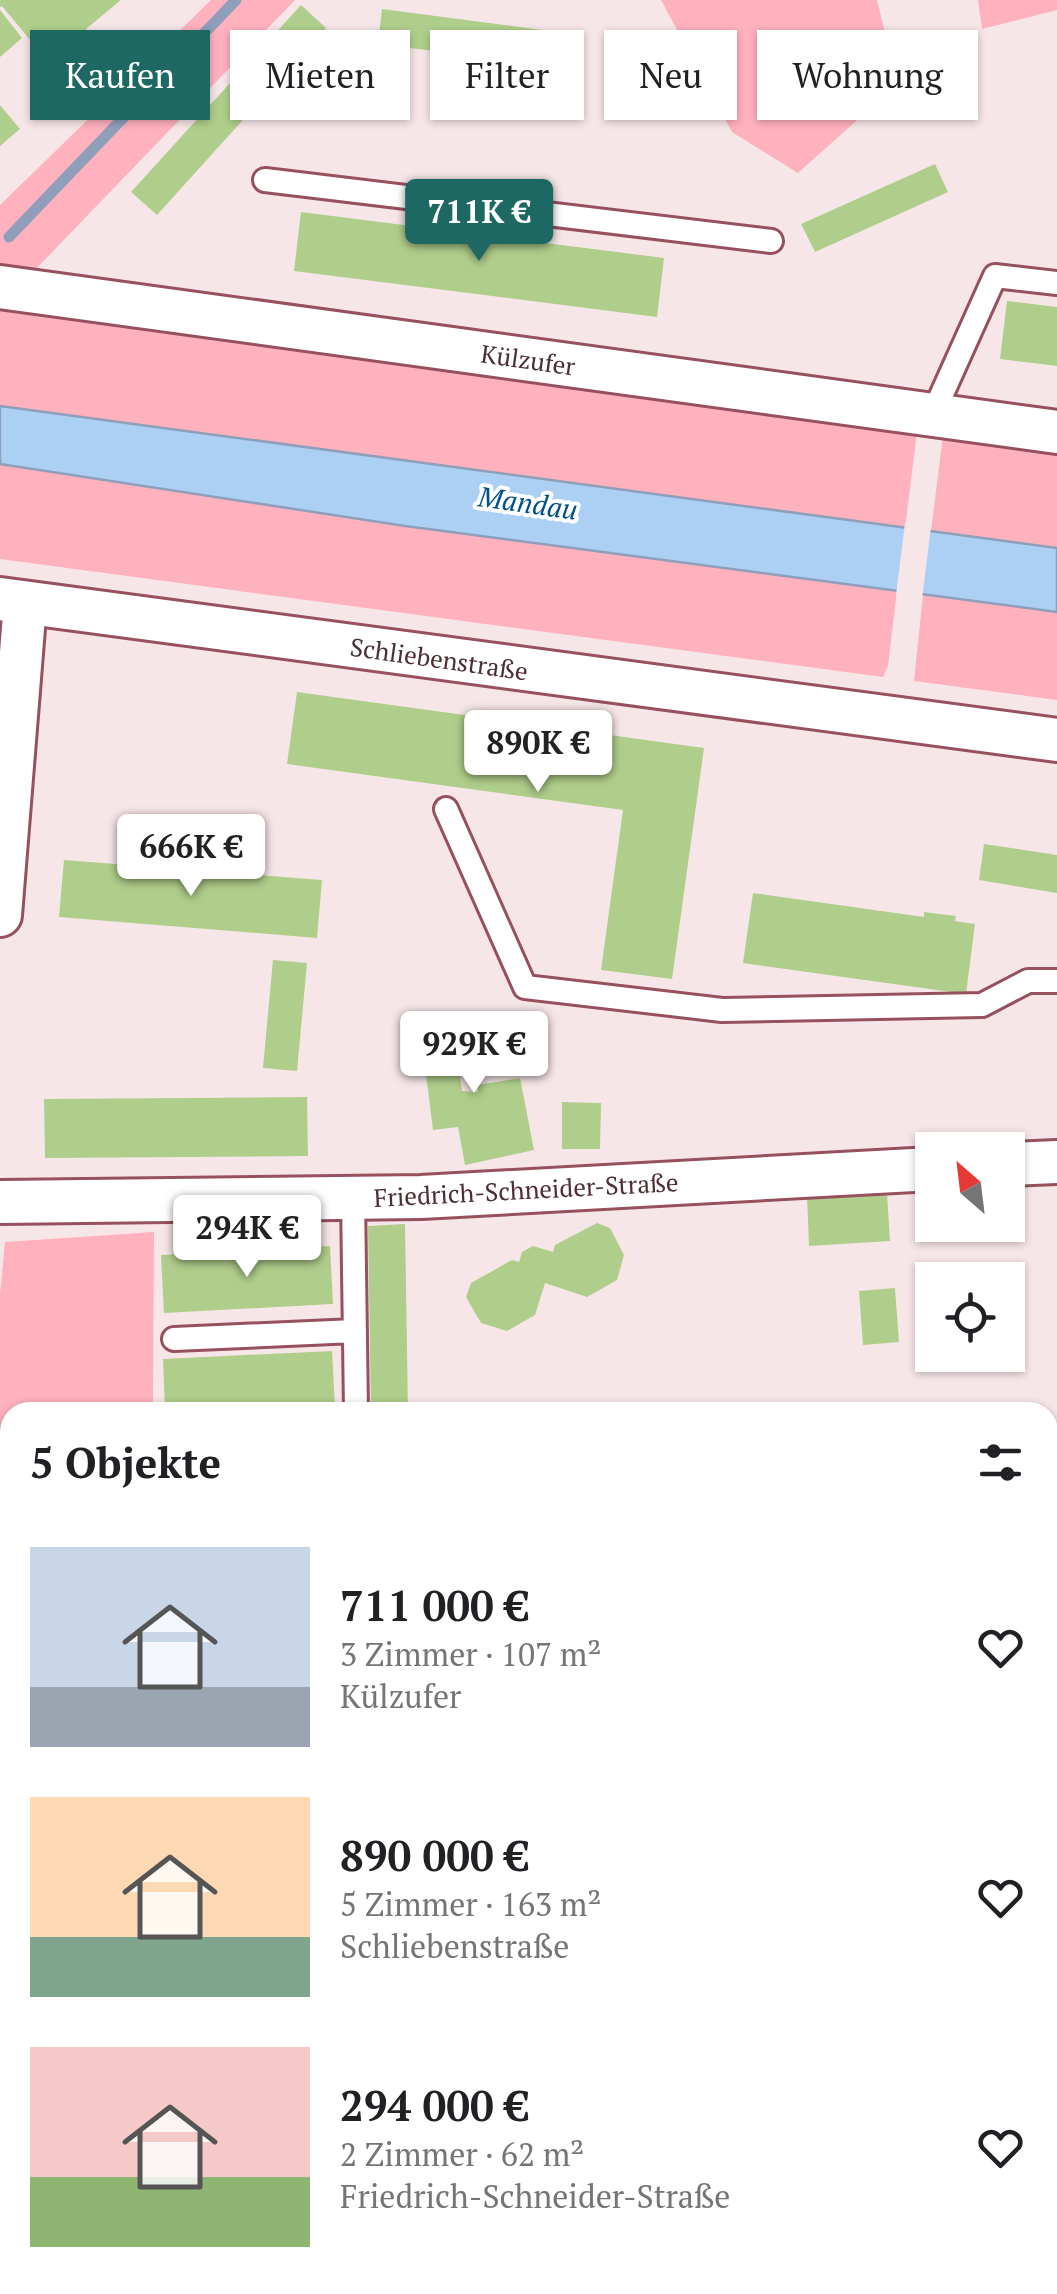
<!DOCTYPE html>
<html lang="de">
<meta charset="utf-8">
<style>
:root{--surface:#fff;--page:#f2f2f2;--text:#202124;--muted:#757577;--accent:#1d6863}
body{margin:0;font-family:"PT Serif",serif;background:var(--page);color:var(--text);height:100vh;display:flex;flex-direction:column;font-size:38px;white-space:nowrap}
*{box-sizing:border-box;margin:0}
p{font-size:32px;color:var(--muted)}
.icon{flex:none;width:55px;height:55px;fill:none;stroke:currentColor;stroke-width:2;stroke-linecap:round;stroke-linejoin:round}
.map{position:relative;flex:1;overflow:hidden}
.details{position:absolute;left:0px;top:1402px;width:1058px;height:892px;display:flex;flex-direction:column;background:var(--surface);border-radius:30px 30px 0 0;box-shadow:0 2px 8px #0004}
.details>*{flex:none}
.top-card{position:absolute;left:30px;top:30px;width:998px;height:90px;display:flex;gap:20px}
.needle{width:65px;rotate:332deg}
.buttons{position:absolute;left:915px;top:1132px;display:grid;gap:20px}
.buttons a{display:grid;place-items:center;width:110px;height:110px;border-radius:0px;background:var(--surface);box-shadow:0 2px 8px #0004;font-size:50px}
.price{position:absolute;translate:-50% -85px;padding:0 22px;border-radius:10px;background:#fff;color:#222;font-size:32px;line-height:65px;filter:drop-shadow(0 2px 5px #0008)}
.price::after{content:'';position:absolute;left:50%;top:60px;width:30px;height:22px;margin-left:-15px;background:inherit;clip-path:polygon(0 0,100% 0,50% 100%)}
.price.current{background:var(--accent);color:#fff}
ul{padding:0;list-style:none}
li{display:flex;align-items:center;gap:30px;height:250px;padding:0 30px}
li span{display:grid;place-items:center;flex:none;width:280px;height:200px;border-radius:0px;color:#555}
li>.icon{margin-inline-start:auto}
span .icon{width:120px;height:120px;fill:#fffc;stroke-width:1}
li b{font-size:42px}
h2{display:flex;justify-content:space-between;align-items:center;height:120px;padding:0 30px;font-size:42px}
.tag{padding:0 35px;border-radius:0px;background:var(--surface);box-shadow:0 2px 8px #0004;font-size:35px;line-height:90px}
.tag.current{background:var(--accent);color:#fff}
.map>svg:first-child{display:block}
</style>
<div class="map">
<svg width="1057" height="2294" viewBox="0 0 1057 2294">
<rect width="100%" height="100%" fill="#f7e6e8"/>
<path fill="#ffb1be" d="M211 0H295L32 273 0 269V205Z
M661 0H877L889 49 883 97 798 173 732 132Z
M978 0H1057V10L982 29Z
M0 305 917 432 905 528 0 406Z
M943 435 1057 451V548L931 531Z
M0 464 405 526 897 590 888 666 883 677 0 559Z
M923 594 1057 612V700L914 681Z
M154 1232 153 1412H10V1490L0 1489V1295L5 1242Z"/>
<path fill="#abd0f4" stroke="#8f9fba" stroke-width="2.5" d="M0 406 1057 548V612L405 526 0 464Z"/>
<path fill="#f7e6e8" d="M905 523 931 526 922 599 896 595Z"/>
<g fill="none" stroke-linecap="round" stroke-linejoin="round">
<path stroke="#8f9fba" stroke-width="11" d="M9 237 236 0"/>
</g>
<path fill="#b0ce8b" d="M0 0H121L86 29 104 51 65 82 2 6 0 7Z
M301 5 326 28 157 215 131 192Z
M382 9 573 34 569 68 378 44Z
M0 10 22 38 0 57Z
M0 105 20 129 0 146Z
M935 164 948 192 815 252 801 224Z
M301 212 664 258 657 317 294 271Z
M1007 301 1057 307V366L1000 359Z
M297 692 704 748 672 979 601 970 623 810 287 764Z
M984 844 1057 855V893L979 880Z
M64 860 322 880 317 938 59 917Z
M753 893 924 917V912L956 916 955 921 975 924 966 994 743 963Z
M273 960 307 963 297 1071 263 1068Z
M479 1014 485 1060 458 1063 462 1091 478 1092 477 1085 520 1078 534 1150 465 1165 458 1127 433 1130 425 1066 435 1065 428 1020Z
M307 1097 308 1156 45 1158 44 1099Z
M562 1102 601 1103 600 1149H562Z
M887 1193 890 1241 809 1246 807 1196Z
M597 1223 610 1228 624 1255 617 1280 587 1297 545 1283 535 1315 507 1331 481 1323 466 1297 471 1283 512 1260 519 1262 522 1252 533 1246 553 1252 555 1245Z
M405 1224 408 1412H371L368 1226Z
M330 1246 333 1304 164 1313 161 1255Z
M932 1285V1343H924L921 1286Z
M895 1288 899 1342 863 1345 859 1291Z
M332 1351 335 1408 165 1412 163 1359Z
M1 1497 10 1498V1528L0 1527Z
M0 1571 10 1572V1602L0 1601Z
M0 2009H10V2084L0 2083Z
M1052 2109H1057V2169H1052Z
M0 2274 10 2275V2285H77V2294H0Z
M138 2285H372L371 2294H137Z
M504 2285H588V2294H504Z
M644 2285H690V2289L670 2288 669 2294H644Z
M743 2285H829V2294H742Z"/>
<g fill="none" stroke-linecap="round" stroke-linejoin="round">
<defs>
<path id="lane" d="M265 180 771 241
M932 416 995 276 1057 283
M446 809 525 987 722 1010 982 1005 1028 981H1057
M353 1197 356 1412
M174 1339 355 1331
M0 1552H10
M0 1737H10
M1048 2086 1057 2088
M103 2294V2285
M396 2294V2285"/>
<path id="street" d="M0 287 1057 432
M0 599 1057 740
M0 915 25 603
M1008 1164 1057 1162
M0 1202 421 1197 932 1169"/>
<path id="secondary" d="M0 2160 10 2161
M1048 2245H1057"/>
</defs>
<use href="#lane" stroke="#96505e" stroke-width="28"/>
<use href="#street" stroke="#96505e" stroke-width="48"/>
<use href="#secondary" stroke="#96505e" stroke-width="60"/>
<use href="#lane" stroke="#fff" stroke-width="22"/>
<use href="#street" stroke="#fff" stroke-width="42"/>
<use href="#secondary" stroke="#fff" stroke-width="55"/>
</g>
<g text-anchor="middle" stroke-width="8" stroke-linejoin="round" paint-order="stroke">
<g font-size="25" fill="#4d2e34" stroke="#fff">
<text transform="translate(528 360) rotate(8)" y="9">Külzufer</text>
<text transform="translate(439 659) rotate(8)" y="9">Schliebenstraße</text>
<text transform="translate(526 1190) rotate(-3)" y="9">Friedrich-Schneider-Straße</text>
</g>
<g font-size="28" font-style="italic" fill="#005188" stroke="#fff">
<text transform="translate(528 503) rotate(8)" y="10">Mandau</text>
</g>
</g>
</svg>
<div class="buttons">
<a><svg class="needle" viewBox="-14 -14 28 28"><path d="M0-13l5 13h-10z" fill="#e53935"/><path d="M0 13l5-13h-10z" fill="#757577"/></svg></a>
<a><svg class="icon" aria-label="locate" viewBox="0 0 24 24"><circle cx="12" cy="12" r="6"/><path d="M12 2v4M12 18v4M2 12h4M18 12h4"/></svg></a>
</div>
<b class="price current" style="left:479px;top:264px">711K €</b>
<b class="price" style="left:538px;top:795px">890K €</b>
<b class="price" style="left:191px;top:899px">666K €</b>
<b class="price" style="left:474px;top:1096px">929K €</b>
<b class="price" style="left:247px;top:1280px">294K €</b>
<div class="top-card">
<a class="tag current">Kaufen</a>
<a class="tag">Mieten</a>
<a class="tag">Filter</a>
<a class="tag">Neu</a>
<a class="tag">Wohnung</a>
</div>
<section class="details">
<h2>5 Objekte<svg class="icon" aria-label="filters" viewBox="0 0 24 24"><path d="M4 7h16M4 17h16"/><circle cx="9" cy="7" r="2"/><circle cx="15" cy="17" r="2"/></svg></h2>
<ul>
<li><span style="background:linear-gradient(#c9d6e8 70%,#9aa5b1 0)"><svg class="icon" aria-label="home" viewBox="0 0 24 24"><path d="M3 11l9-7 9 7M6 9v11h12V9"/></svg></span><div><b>711 000 €</b><p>3 Zimmer · 107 m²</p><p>Külzufer</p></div><svg class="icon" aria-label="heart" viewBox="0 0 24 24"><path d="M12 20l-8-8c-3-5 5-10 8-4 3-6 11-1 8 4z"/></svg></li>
<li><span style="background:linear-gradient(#ffd9b3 70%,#7fa58c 0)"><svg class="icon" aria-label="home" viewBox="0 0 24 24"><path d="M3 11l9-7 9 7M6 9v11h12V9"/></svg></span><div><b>890 000 €</b><p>5 Zimmer · 163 m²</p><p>Schliebenstraße</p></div><svg class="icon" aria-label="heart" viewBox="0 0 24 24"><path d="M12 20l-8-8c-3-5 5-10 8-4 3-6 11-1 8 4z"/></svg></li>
<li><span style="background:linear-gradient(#f6c9c9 65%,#8fb573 0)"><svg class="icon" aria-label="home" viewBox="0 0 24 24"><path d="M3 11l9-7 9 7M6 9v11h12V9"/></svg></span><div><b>294 000 €</b><p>2 Zimmer · 62 m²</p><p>Friedrich-Schneider-Straße</p></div><svg class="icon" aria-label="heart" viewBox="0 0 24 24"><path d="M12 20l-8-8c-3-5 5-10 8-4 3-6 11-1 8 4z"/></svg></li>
</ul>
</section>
</div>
